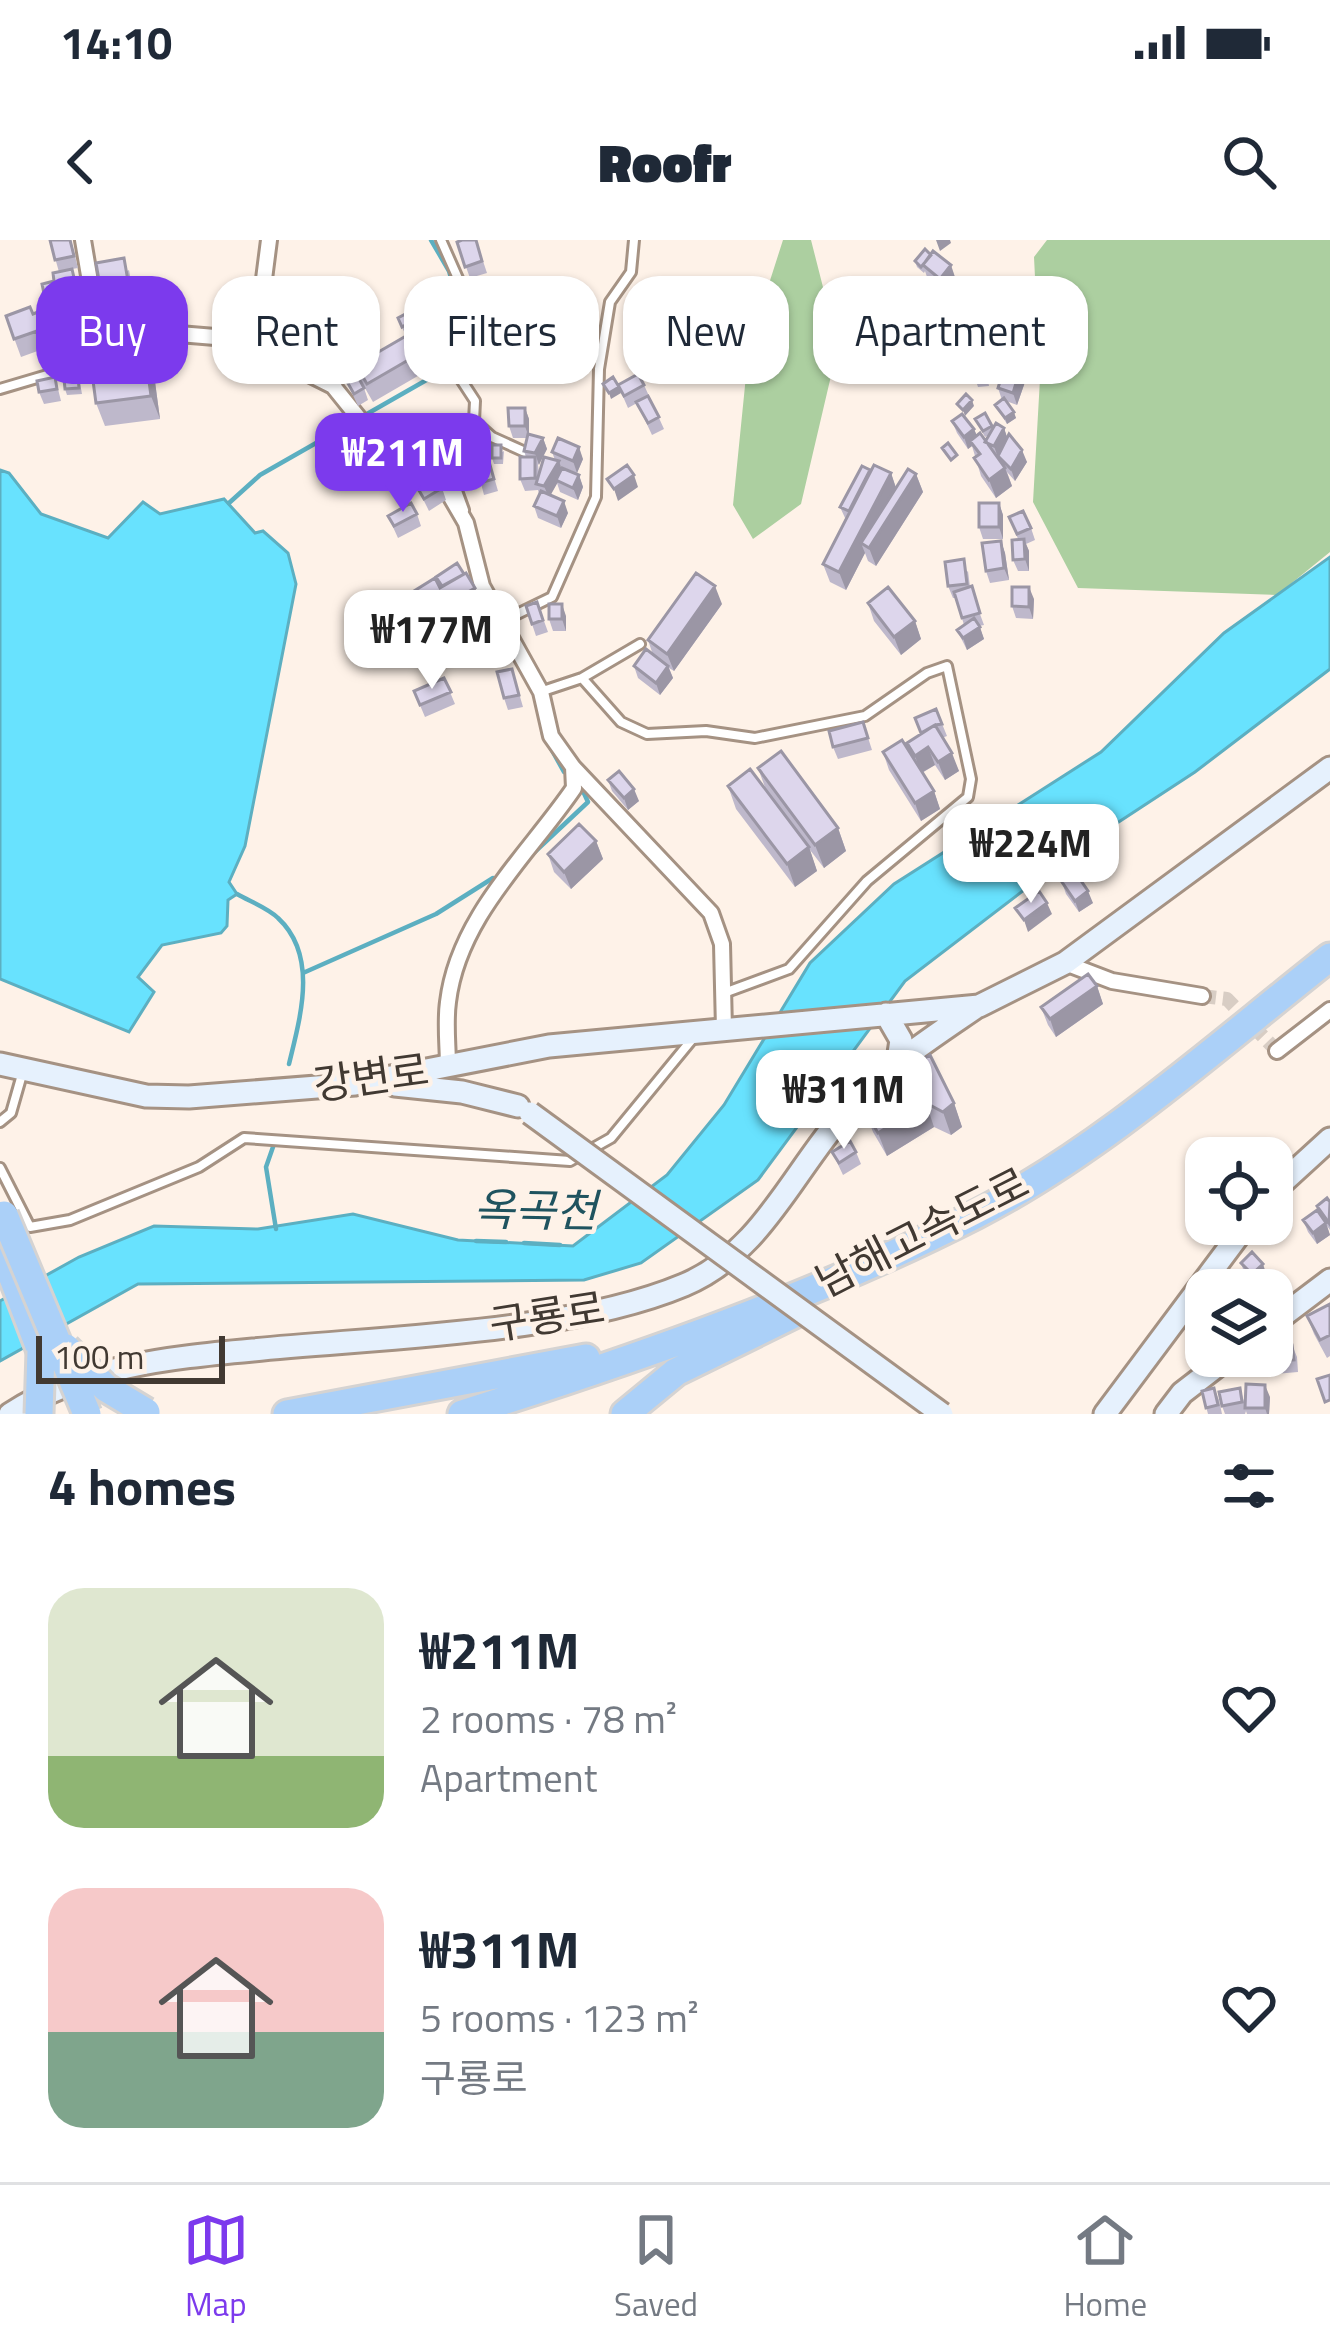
<!DOCTYPE html>
<meta charset="utf-8">
<style>
:root{--surface:#fff;--page:#f6f6f7;--text:#1f2937;--muted:#747a83;--line:#e0e1e3;--accent:#7c3aed}
body{margin:0;font-family:"Titillium Web","Noto Sans KR",sans-serif;background:var(--page);color:var(--text);height:100vh;display:flex;flex-direction:column;font-size:45px;white-space:nowrap}
*{box-sizing:border-box;margin:0}
p{font-size:39px;color:var(--muted)}
.icon{flex:none;width:66px;height:66px;fill:none;stroke:currentColor;stroke-width:2;stroke-linecap:round;stroke-linejoin:round}
.map{position:relative;height:1174px;overflow:hidden}
.details{display:flex;flex-direction:column;background:var(--surface);flex:1}
.details>*{flex:none}
.hud{position:absolute;left:36px;top:36px;width:1260px;height:108px;display:flex;gap:24px}
.buttons{position:absolute;left:1185px;top:897px;display:grid;gap:24px}
.buttons a{display:grid;place-items:center;width:108px;height:108px;border-radius:24px;background:var(--surface);box-shadow:0 3px 9px #0004;font-size:60px}
.scale{position:absolute;left:36px;bottom:30px;width:189px;box-sizing:border-box;padding-left:12px;border:6px solid #413932;border-top:0;font-size:33px;line-height:42px;white-space:nowrap;color:#413932;-webkit-text-stroke:9px #fef2e8;paint-order:stroke}
.price{position:absolute;translate:-50% -102px;padding:0 27px;border-radius:24px;background:#fff;color:#222;font-size:39px;line-height:78px;filter:drop-shadow(0 3px 6px #0008)}
.price::after{content:'';position:absolute;left:50%;top:72px;width:36px;height:27px;margin-left:-18px;background:inherit;clip-path:polygon(0 0,100% 0,50% 100%)}
.price.current{background:var(--accent);color:#fff}
ul{padding:0;list-style:none}
li{display:flex;align-items:center;gap:36px;height:300px;padding:0 48px}
li span{display:grid;place-items:center;flex:none;width:336px;height:240px;border-radius:36px;color:#555}
li>.icon{margin-inline-start:auto}
span .icon{width:144px;height:144px;fill:#fffc;stroke-width:1}
li b{font-size:51px}
h2{display:flex;justify-content:space-between;align-items:center;height:144px;padding:0 48px;font-size:51px}
.pill{padding:0 42px;border-radius:36px;background:var(--surface);box-shadow:0 3px 9px #0004;font-size:42px;line-height:108px}
.pill.current{background:var(--accent);color:#fff}
.status{display:flex;justify-content:space-between;align-items:center;height:84px;padding:0 60px;background:var(--surface);direction:ltr}
.status svg{height:33px;fill:currentColor}
header{display:flex;justify-content:space-between;align-items:center;height:156px;padding:0 48px;background:var(--surface);font-size:54px;font-weight:800}
.menu{display:flex;justify-content:space-around;align-items:center;height:168px;border-top:3px solid var(--line);background:var(--surface);font-size:33px;color:var(--muted)}
.menu a{display:grid;justify-items:center;gap:6px}
.menu .current{color:var(--accent)}
.map>svg:first-child{display:block}
</style>
<div class="status"><b>14:10</b><svg viewBox="0 0 49 12"><path d="M0 12V9h3v3zM5 12V6h3v6zM10 12V3h3v9zM15 12V0h3v12zM26 1h20v11H26zM47 4h2v5h-2z"/></svg></div>
<header><svg class="icon" aria-label="back" viewBox="0 0 24 24"><path d="M15 5l-7 7 7 7"/></svg>Roofr<svg class="icon" aria-label="search" viewBox="0 0 24 24"><circle cx="10" cy="10" r="6"/><path d="M15 15l6 6"/></svg></header>
<div class="map">
<svg width="1330" height="1174" viewBox="0 0 1330 1174">
<rect width="100%" height="100%" fill="#fef2e8"/>
<path fill="#accfa0" d="M783 0H811L838 106 801 264 753 299 733 265 749 106Z
M1047 0H1330V312L1277 355 1078 348 1033 262 1040 139 1034 17Z"/>
<path fill="#68e2fe" stroke="#5cafc1" stroke-width="3" d="M0 230 9 233 41 274 108 298 143 262 160 274 224 259 255 293 263 291 288 313 296 344 245 606 229 642 237 654 228 660 227 686 221 693 162 705 138 737 154 752 129 792 0 739Z
M1330 317V429L1195 532 1079 608 905 741 758 940 641 1023 584 1040 138 1044 0 1121V1061L79 1017 154 986 258 989 353 974 458 1000 573 1006 667 935 724 865 810 723 894 644 1101 512 1224 393Z"/>
<g fill="none" stroke-linecap="round" stroke-linejoin="round">
<path stroke="#5cafc1" stroke-width="4.5" d="M431 0 449 31 460 71
M229 263 260 235 437 134 450 118V105
M543 494 564 532
M524 622 588 562 582 549
M237 654C249 661 268 668 278 678 319 716 300 778 289 824
M303 733 436 674 493 638
M273 907 266 927 276 989
M476 1001 506 1002
M524 1003 560 1005"/>
<path stroke="#d8cdc4" stroke-width="14" stroke-dasharray="14 7" stroke-linecap="butt" d="M1202 756 1227 759 1277 811"/>
<defs>
<path id="lane" d="M441 0 468 61 443 112 475 161 474 181 455 204 448 226 464 270
M0 149 98 120
M474 181 492 197 525 212
M503 381 552 357 596 257 599 129 610 62 631 32 634 0
M582 438 640 404
M543 451 582 438 621 482 647 494 706 491 755 498 865 476 927 433 947 426 971 539 968 557 867 641 789 729 724 753
M0 882 11 873 23 831
M0 928 30 987 70 980 199 927 244 898 570 921 611 898 694 797"/>
<path id="street" d="M83 0 96 77 110 115 179 94 239 99 333 146 366 187 437 233 466 283 482 346 541 452 551 496 573 527 711 673 722 704 724 789
M269 0 263 47 268 57 302 67 340 129 333 146
M1065 723 1112 741 1202 756
M1277 811 1330 770
M448 827C448 806 445 783 448 762 458 677 529 614 574 548L573 527"/>
<path id="secondary" d="M886 774 901 800 898 820
M0 824 146 856 189 857 355 844 549 806 979 766 1065 723 1330 528
M395 845 462 852 518 866
M1272 952 1330 899
M1272 1084 1330 1040
M10 1174C85 1126 166 1118 253 1110 382 1097 567 1094 684 1045 761 1013 792 933 844 874 882 829 930 799 978 766
M1105 1174 1247 984
M1166 1174 1182 1153 1230 1116"/>
<path id="highway" d="M0 1004 41 1111
M287 1174 586 1118
M462 1174C636 1119 812 1058 975 975 1102 910 1218 805 1330 717
M625 1174 676 1132 794 1074"/>
</defs>
<use href="#lane" stroke="#a59283" stroke-width="14"/>
<use href="#street" stroke="#a59283" stroke-width="20"/>
<use href="#secondary" stroke="#a59283" stroke-width="27"/>
<use href="#highway" stroke="#d5d3d2" stroke-width="33"/>
<use href="#lane" stroke="#fff" stroke-width="8"/>
<use href="#street" stroke="#fff" stroke-width="14"/>
<use href="#secondary" stroke="#e6f1fd" stroke-width="21"/>
<use href="#highway" stroke="#abd0f8" stroke-width="27"/>
<defs>
<path id="secondary-bridge" d="M530 873 942 1174"/>
<path id="highway-bridge" d="M4 975 87 1174
M66 1108 106 1148 146 1172
M39 1174 41 1111"/>
</defs>
<use href="#secondary-bridge" stroke="#a59283" stroke-width="27" stroke-linecap="butt"/>
<use href="#highway-bridge" stroke="#d5d3d2" stroke-width="33" stroke-linecap="butt"/>
<use href="#secondary-bridge" stroke="#e6f1fd" stroke-width="21"/>
<use href="#highway-bridge" stroke="#abd0f8" stroke-width="27"/>
</g>
<path fill="#beb8cb" d="M50 0H72H71L78 28 72 29 82 63 49 70 45 58 59 32Z
M476 0 487 33 470 38 457 2Z
M931 15 955 37 944 51 927 37 925 31 924 33 917 27 915 21Z
M129 30 133 52 105 58 100 46Z
M48 68 63 110 46 116 43 109 21 117 6 76 33 74Z
M398 78 420 89 435 126 373 162 362 143 356 125 406 96Z
M1026 85 1031 97 1029 118 1034 124V132H1021L1025 142 1017 165 1006 161 1016 178 1007 184 995 165 1002 160 998 148 1004 127H996L991 115 1010 106 1014 118 1013 127 1017 129 1016 119 1011 107Z
M477 91 488 119 478 123 467 94Z
M504 92 512 113 502 117 494 96Z
M934 101 965 124 953 133 938 113Z
M482 124 486 141 473 143 465 127Z
M985 124 989 146 978 147 976 141Z
M153 127 160 179 105 186 96 163Z
M55 137 61 161 44 164 39 152Z
M345 138 364 148 368 160 358 166Z
M80 143 82 154 67 155 65 149Z
M618 145H644L664 189 652 195 637 163 628 168Z
M525 168 529 179V194L543 198 547 209 538 225 539 232 555 220 552 212 583 219 577 233 560 226 561 229 579 235 583 247 578 260 560 252 557 243 550 255 568 273 561 288 538 278 534 266 539 254 538 250 525 251 520 239 526 217 524 211 527 198H513L509 186Z
M985 173 993 188H1004L1007 197 1027 222 1015 241 1007 232 1012 246 996 258 981 236 972 206 968 209 957 193 952 181 974 189 977 196 986 201 989 195 985 197 975 179Z
M485 189 489 201 491 220H489L498 251 484 255 472 210Z
M470 211 475 223 472 238 452 234 448 222Z
M504 211 503 224H494L492 218Z
M350 213 376 217 380 229 363 239Z
M870 230 891 233 896 248 916 234 923 252 876 326 868 321 865 313 846 350 830 342 823 324 846 280 840 267Z
M417 247 442 248 446 260 429 271Z
M999 263 1003 275V299H983L979 287Z
M417 274 421 286 398 298 388 276Z
M1009 277 1031 288 1035 300 1026 304 1029 311V331H1018L1013 320 1018 299Z
M1001 301 1005 313 1009 340 990 343 986 331Z
M968 331 970 347 984 385 979 386 984 399 967 410 957 390 964 385 956 358H953L948 346Z
M436 337 475 348 479 360 481 359 487 380 510 412 496 421 481 398 478 388H476L479 397 460 405 450 384 435 393 420 368 414 351 439 346Z
M1034 359 1033 379 1016 378 1012 366Z
M537 362 548 392 536 396 526 366Z
M868 363 915 381 921 399 901 415 874 381Z
M722 364 674 431 669 428 673 438 660 455 638 438 634 426 653 415 648 400Z
M566 376V391H553L549 379Z
M512 429 523 467 508 470 504 458Z
M444 438 455 464 425 477 414 451Z
M936 469 947 496 942 498 959 531 945 540 935 525 922 533 934 551 940 569 921 581 889 530 883 512 912 516 907 503 921 494Z
M863 482 872 510 838 519 833 507Z
M758 528 838 588 846 611 824 628 810 610 817 631 795 647 736 569 728 546 766 550Z
M608 540 639 561 628 570 612 551Z
M596 601 603 619 571 649 554 632 548 614Z
M1062 642 1093 663 1079 672 1066 654Z
M1097 746 1103 764 1056 797 1048 785 1041 767Z
M900 832 954 863 962 887 951 895 934 887 887 916 873 892 864 869 904 843Z
M832 912H856L861 924 843 935Z
M1330 962V990L1327 986 1330 995 1317 1004 1308 992 1303 980 1320 975 1317 966Z
M1241 1023 1267 1036 1256 1046 1245 1035Z
M1330 1064V1116L1327 1118 1314 1094 1307 1076Z
M1292 1105 1297 1117 1298 1132 1275 1134 1271 1122Z
M1214 1148 1219 1160 1222 1174H1208L1202 1151Z
M1240 1148 1245 1165 1270 1157 1269 1174H1247L1246 1171 1245 1174H1225L1222 1166Z"/>
<path fill="#9b96a5" d="M936 0H950L951 3 940 11Z
M951 25 955 37 944 51 940 39Z
M1026 85 1031 97 1029 120 1025 108Z
M144 104 153 127 160 179 151 156Z
M961 112 965 124 953 133 948 121Z
M1020 130 1025 142 1017 165 1013 153Z
M619 147 621 153 611 159 609 153Z
M972 160 974 166 965 176 963 170Z
M525 168 529 179V198L525 186Z
M1014 172 1016 178 1007 184 1005 178Z
M1004 188 1008 200 998 218 994 206Z
M974 189 979 201H970L972 206 968 209 964 197Z
M543 198 547 209 539 225 535 213Z
M579 207 583 219 577 233 573 221Z
M1022 210 1027 222 1015 241 1011 229Z
M470 211 475 223 472 238 468 226Z
M559 221 563 233 549 258 544 246Z
M1005 228 1012 246 996 258 989 240Z
M891 233 897 251 861 303 865 313 846 350 839 332Z
M916 234 923 252 876 326 869 308Z
M579 235 583 247 578 260 573 248Z
M634 235 638 247 618 261 614 249Z
M564 261 568 273 561 288 557 276Z
M999 263 1003 275V299L999 287Z
M1024 299 1029 311V331L1025 319Z
M1001 301 1005 313 1009 340 1004 328Z
M715 346 722 364 674 431 667 414Z
M1029 347 1034 359 1033 379 1029 367Z
M562 364 566 376V391L562 379Z
M915 381 921 399 901 415 894 397Z
M980 387 984 399 967 410 963 398Z
M505 400 510 412 496 421 492 409Z
M668 426 673 438 660 455 656 443Z
M928 507 935 525 921 533 915 516Z
M952 513 959 531 945 540 938 522Z
M634 549 639 561 628 570 624 558Z
M934 551 940 569 921 581 915 563Z
M838 588 846 611 824 628 815 605Z
M596 601 603 619 571 649 564 632Z
M809 607 817 631 795 647 787 624Z
M1088 651 1093 663 1079 672 1075 661Z
M1047 663 1052 674 1028 692 1024 680Z
M1097 746 1103 764 1056 797 1050 779Z
M926 863 934 887 887 916 878 893Z
M954 863 962 887 951 895 943 872Z
M1326 983 1330 995 1317 1004 1313 993Z
M1263 1024 1267 1036 1256 1046 1252 1034Z
M1265 1145 1270 1157 1269 1174H1267L1265 1168Z"/>
<path fill="#ddd6ec" stroke="#9b96a5" stroke-width="3" d="M50 0H70L74 16 55 20Z
M462 0H476L482 21 465 27 457 2Z
M925 9 931 15 921 27 915 21Z
M933 11 951 25 940 39 923 25Z
M124 18 128 41 100 46 96 23Z
M72 29 77 51 45 58 42 44 54 41 53 33Z
M30 67 33 74 48 68 56 92 39 98 37 91 14 99 6 76Z
M411 71 420 89 412 93 407 84 402 87 398 78Z
M1012 84 1026 85 1025 108 1011 107Z
M418 89 429 108 367 144 356 125Z
M477 91 484 107 474 111 467 94Z
M504 92 510 107 500 111 494 96Z
M946 92 961 112 948 121 934 101Z
M144 104 151 156 96 163 89 111Z
M992 105 1010 106 1009 116 991 115Z
M1016 118H1032V126H1016Z
M482 124 484 135 471 137 465 127Z
M985 124 987 140 976 141 975 130Z
M1005 125 1020 130 1013 153 998 148Z
M356 133 364 148 354 154 345 138Z
M638 134 644 145 624 156 618 145Z
M55 137 57 149 39 152 37 141Z
M78 137 79 148 65 149 64 139Z
M613 137 619 147 609 153 603 144Z
M966 154 972 160 963 170 957 164Z
M648 156 659 177 648 183 636 162Z
M1004 158 1014 172 1005 178 995 165Z
M508 168H525V186H509Z
M985 173 992 186 983 191 975 179Z
M962 174 974 189 964 197 952 181Z
M996 183 1004 188 994 206 985 202Z
M485 189 487 208 472 210 469 191Z
M980 193 1005 228 989 240 974 218 980 214 970 201Z
M528 194 543 198 535 213 524 211Z
M1009 194 1022 210 1011 229 998 216Z
M558 198 579 207 573 221 552 212Z
M367 202 376 217 359 227 350 213Z
M948 203 957 215 951 220 942 208Z
M492 205H501V218H492Z
M450 208 470 211 468 226 448 222Z
M520 217H535V238L520 239Z
M544 217 559 221 544 246 536 244Z
M488 218 494 239 480 243 474 221Z
M627 225 634 235 614 249 607 239Z
M874 225 891 233 839 332 823 324Z
M862 226 870 230 849 271 840 267Z
M562 228 579 235 573 248 556 240Z
M908 229 916 234 869 308 861 303Z
M434 236 442 248 424 259 417 247Z
M541 251 564 261 557 276 534 266Z
M411 263 417 274 394 286 388 276Z
M979 263H999V287H979Z
M1023 271 1031 288 1017 294 1009 277Z
M1024 299 1025 319 1013 320 1012 300Z
M1001 301 1004 328 986 331 982 303Z
M964 319 967 344 948 346 945 322Z
M457 323 464 334 442 346 436 337Z
M466 333 475 348 428 375 414 351 435 338 440 348Z
M696 333 715 346 667 414 648 400Z
M972 346 980 373 962 378 954 352Z
M888 347 915 381 894 397 868 363Z
M1012 347H1029V367L1012 366Z
M481 359 484 371 471 377 475 385 455 393 447 374Z
M537 362 543 380 532 384 526 366Z
M549 364H562V379H549Z
M491 377 505 400 492 409 477 386Z
M974 378 980 387 963 398 957 390Z
M646 409 668 426 656 443 634 426Z
M512 429 519 455 504 458 497 432Z
M444 438 451 452 420 465 414 451Z
M936 469 942 484 935 485 921 493 915 478Z
M863 482 868 498 833 507 829 491Z
M935 485 952 513 938 522 928 507 915 516 907 503Z
M902 500 934 551 915 563 883 512Z
M781 511 838 588 815 605 758 528Z
M750 529 809 607 787 624 728 546Z
M619 531 634 549 624 558 608 540Z
M579 584 596 601 564 632 548 614Z
M1075 632 1088 651 1075 661 1062 642Z
M1039 651 1047 663 1024 680 1015 668Z
M1088 734 1097 746 1050 779 1041 767Z
M930 815 954 863 943 872 926 863 878 893 864 869 909 840 903 831Z
M850 901 856 912 839 923 832 912Z
M1327 958 1330 962 1329 983 1317 966Z
M1317 970 1326 983 1313 993 1303 980Z
M1252 1012 1263 1024 1252 1034 1241 1023Z
M1330 1064V1095L1320 1100 1307 1076Z
M1292 1105 1294 1120 1271 1122 1272 1106Z
M1330 1135V1160L1325 1162 1317 1139Z
M1246 1144 1265 1145V1168H1245Z
M1214 1148 1218 1165 1206 1168 1202 1151Z
M1240 1148 1242 1162 1222 1166 1219 1152Z"/>
<g text-anchor="middle" stroke-width="9" stroke-linejoin="round" paint-order="stroke">
<g font-size="42" fill="#413932" stroke="#fef2e8">
<text transform="translate(371 837) rotate(-8)" y="15">강변로</text>
<text transform="translate(922 992) rotate(-27)" y="15">남해고속도로</text>
<text transform="translate(547 1076) rotate(-9)" y="15">구룡로</text>
</g>
<g font-size="45" font-style="italic" fill="#1f535f" stroke="#fef2e8">
<text transform="translate(535 970) rotate(1)" y="16">옥곡천</text>
</g>
</g>
</svg>
<div class="buttons">
<a><svg class="icon" aria-label="locate" viewBox="0 0 24 24"><circle cx="12" cy="12" r="6"/><path d="M12 2v4M12 18v4M2 12h4M18 12h4"/></svg></a>
<a><svg class="icon" aria-label="layers" viewBox="0 0 24 24"><path d="M12 4l9 5-9 5-9-5zM3 14l9 5 9-5"/></svg></a>
</div>
<div class="scale">100 m</div>
<b class="price current" style="left:403px;top:275px">₩211M</b>
<b class="price" style="left:432px;top:452px">₩177M</b>
<b class="price" style="left:1031px;top:666px">₩224M</b>
<b class="price" style="left:844px;top:912px">₩311M</b>
<div class="hud">
<a class="pill current">Buy</a>
<a class="pill">Rent</a>
<a class="pill">Filters</a>
<a class="pill">New</a>
<a class="pill">Apartment</a>
</div>
</div>
<section class="details">
<h2>4 homes<svg class="icon" aria-label="filters" viewBox="0 0 24 24"><path d="M4 7h16M4 17h16"/><circle cx="9" cy="7" r="2"/><circle cx="15" cy="17" r="2"/></svg></h2>
<ul>
<li><span style="background:linear-gradient(#dfe7d0 70%,#8fb573 0)"><svg class="icon" aria-label="home" viewBox="0 0 24 24"><path d="M3 11l9-7 9 7M6 9v11h12V9"/></svg></span><div><b>₩211M</b><p>2 rooms · 78 m²</p><p>Apartment</p></div><svg class="icon" aria-label="heart" viewBox="0 0 24 24"><path d="M12 20l-8-8c-3-5 5-10 8-4 3-6 11-1 8 4z"/></svg></li>
<li><span style="background:linear-gradient(#f6c9c9 60%,#7fa58c 0)"><svg class="icon" aria-label="home" viewBox="0 0 24 24"><path d="M3 11l9-7 9 7M6 9v11h12V9"/></svg></span><div><b>₩311M</b><p>5 rooms · 123 m²</p><p>구룡로</p></div><svg class="icon" aria-label="heart" viewBox="0 0 24 24"><path d="M12 20l-8-8c-3-5 5-10 8-4 3-6 11-1 8 4z"/></svg></li>
</ul>
</section>
<nav class="menu">
<a class="current"><svg class="icon" aria-label="map" viewBox="0 0 24 24"><path d="M3 6l6-2 6 2 6-2v14l-6 2-6-2-6 2zM9 4v14M15 6v14"/></svg>Map</a>
<a><svg class="icon" aria-label="saved" viewBox="0 0 24 24"><path d="M7 4h10v16l-5-4-5 4z"/></svg>Saved</a>
<a><svg class="icon" aria-label="home" viewBox="0 0 24 24"><path d="M3 11l9-7 9 7M6 9v11h12V9"/></svg>Home</a>
</nav>
